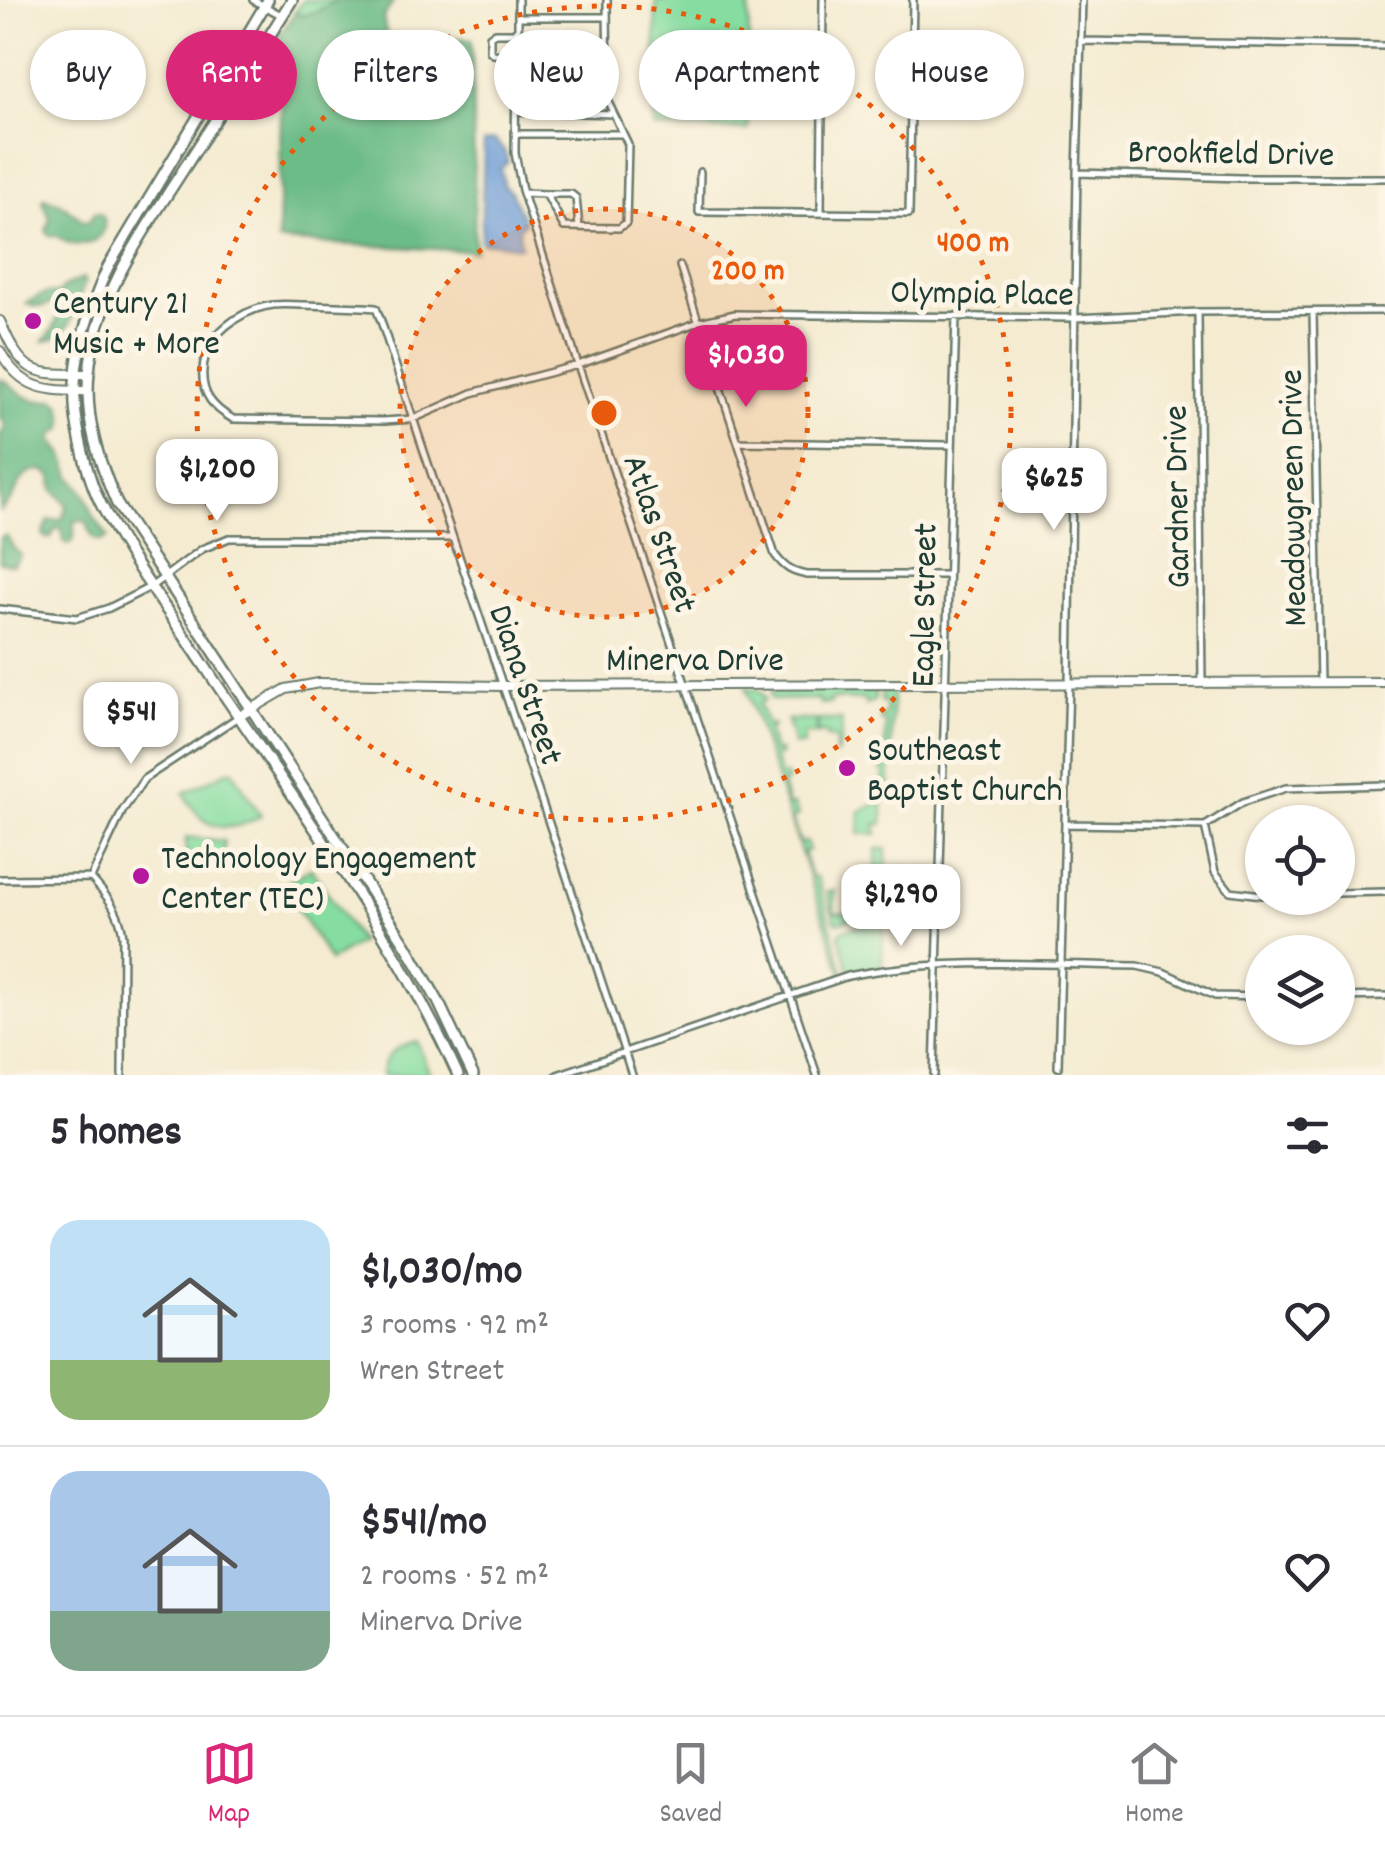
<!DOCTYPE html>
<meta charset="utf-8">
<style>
:root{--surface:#fff;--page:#f7f7f7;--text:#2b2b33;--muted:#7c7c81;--line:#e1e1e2;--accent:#db2777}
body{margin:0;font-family:Dekko,sans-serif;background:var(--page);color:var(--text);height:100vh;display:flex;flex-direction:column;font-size:38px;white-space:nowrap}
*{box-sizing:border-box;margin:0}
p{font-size:32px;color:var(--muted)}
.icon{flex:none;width:55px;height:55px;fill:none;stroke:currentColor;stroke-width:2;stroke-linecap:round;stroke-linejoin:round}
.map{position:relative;height:1075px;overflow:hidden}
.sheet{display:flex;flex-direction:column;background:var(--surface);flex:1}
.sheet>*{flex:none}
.top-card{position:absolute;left:30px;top:30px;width:1325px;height:90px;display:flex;gap:20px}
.fabs{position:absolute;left:1245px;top:805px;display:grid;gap:20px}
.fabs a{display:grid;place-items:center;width:110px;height:110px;border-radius:50%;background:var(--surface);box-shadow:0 2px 8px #0004;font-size:50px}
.price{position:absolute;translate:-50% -85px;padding:0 22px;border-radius:20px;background:#fff;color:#222;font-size:32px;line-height:65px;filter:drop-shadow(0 2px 5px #0008)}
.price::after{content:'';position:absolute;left:50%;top:60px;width:30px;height:22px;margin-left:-15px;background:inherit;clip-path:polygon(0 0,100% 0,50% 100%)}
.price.active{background:var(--accent);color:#fff}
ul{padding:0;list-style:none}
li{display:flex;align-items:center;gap:30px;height:250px;padding:0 50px}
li+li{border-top:2px solid var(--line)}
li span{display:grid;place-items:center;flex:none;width:280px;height:200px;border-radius:30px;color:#555}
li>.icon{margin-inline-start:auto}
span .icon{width:120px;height:120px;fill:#fffc;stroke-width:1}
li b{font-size:42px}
h2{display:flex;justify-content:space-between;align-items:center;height:120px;padding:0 50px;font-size:42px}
.chip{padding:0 35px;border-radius:45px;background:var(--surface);box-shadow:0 2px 8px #0004;font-size:35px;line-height:90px}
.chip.active{background:var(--accent);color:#fff}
.tab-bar{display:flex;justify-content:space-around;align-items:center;height:140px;border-top:2px solid var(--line);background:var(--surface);font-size:28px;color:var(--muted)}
.tab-bar a{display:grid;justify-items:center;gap:5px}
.tab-bar .active{color:var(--accent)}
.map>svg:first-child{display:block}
</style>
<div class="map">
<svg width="1385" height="1075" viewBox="0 0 1385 1075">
<rect width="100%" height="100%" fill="#fcf5e5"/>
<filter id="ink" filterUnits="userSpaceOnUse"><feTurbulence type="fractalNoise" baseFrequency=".01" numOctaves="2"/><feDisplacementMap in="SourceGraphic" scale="20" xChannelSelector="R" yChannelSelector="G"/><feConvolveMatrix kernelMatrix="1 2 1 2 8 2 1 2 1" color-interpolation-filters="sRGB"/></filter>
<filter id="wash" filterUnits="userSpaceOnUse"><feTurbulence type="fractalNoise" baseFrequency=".0048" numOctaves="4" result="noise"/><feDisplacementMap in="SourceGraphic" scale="40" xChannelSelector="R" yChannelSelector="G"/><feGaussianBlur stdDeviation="2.25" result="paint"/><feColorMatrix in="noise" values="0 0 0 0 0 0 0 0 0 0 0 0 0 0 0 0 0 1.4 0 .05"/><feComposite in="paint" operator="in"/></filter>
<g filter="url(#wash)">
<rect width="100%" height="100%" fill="#f4ebd1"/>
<path fill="#86dda1" stroke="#528d6a" stroke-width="2.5" d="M303 0H336L318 11 303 17 295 12Z
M656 0H749L748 130 654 128Z
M746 688C757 689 761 689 765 700L759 703 767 725 772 724 773 727 768 729 774 752 780 751 781 754 775 757 780 776 786 775 788 782 782 783 788 806 794 805 798 816 792 819 800 843 806 842 809 850 803 852 811 877H817L843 971 842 974Z
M773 688H871L876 696 873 702 866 705V700L831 699V703L820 704 819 699 772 700 770 694Z
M886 688H893L889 800H883L880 782 883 781 884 769H880V764L884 763 886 722 881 721V716L886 715V703L881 702 882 692Z
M787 720H817L816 734H804L803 745H794Z
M818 720H842L841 742 836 756V738L827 737 826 733 818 734Z
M227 771H233L261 816C226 836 202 830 184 793Z
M883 801V824H876L877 834H859L860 811Z
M186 837 224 841 223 868 207 866 208 857 186 856Z
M877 849H887L882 966 850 972 839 935 841 931 876 920Z
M311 868 360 942 330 961 283 886Z
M835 890 834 912 850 913 851 890H859V915L838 923 835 921 827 892Z
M417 1041 430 1075H382C383 1055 399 1045 417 1041Z"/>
<path fill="#6cbc87" stroke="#467c5e" stroke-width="2.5" d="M336 0H386L393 2 383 18 387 36 472 39 475 251 278 241 282 74 263 59 295 12 303 16 318 11Z
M44 198 60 203 85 222 89 221 94 213H99L104 218C107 239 90 246 72 244 60 242 63 235 49 235L46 231 50 218 43 203Z
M83 278 85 283C74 307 74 337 44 341 53 330 61 318 59 301H56C47 307 35 309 26 303L44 294 59 293 62 288Z
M0 379C22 390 26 406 54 399L60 403 64 418 63 429 55 433 52 440 63 453 71 476 85 494 94 517 108 537 103 541C90 540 91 533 87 522L82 520 74 522V538L69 544 64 542 62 530 58 528 54 531 51 538H46L43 534 49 520H62L67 505 53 489 52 476 43 470C22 472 21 482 12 498 9 503 4 507 0 511V436L5 426 3 420 0 418Z
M6 535 14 549 21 555 13 565 0 562V538Z"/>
<path fill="#6e9dd7" stroke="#466d86" stroke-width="2.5" d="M495 140 505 152 508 162 501 168 504 186 511 192 525 222 519 228 521 247 481 242 484 142Z"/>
</g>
<g filter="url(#ink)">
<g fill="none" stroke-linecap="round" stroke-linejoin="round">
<defs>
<path id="street" d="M253 0 283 16
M518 0V28L514 33H495L490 36V51L493 54 513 56 516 64 515 153 522 190 578 365 817 1075
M518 17H607
M1081 41 1385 46
M516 64 608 65
M516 111 613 114
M515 134H622
M700 172 699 212 909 214 913 0
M1078 173 1241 178H1385
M523 193 546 194 564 227 619 228 626 223 628 144 608 102 607 0
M546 194H571L576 198 579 227
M821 212 823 0
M680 266 775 555C785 568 791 572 807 575H948
M1198 312 1202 682
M1313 312 1320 682
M739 442 951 445
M0 609 77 618 109 608 152 586 202 549 229 538H452
M1065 824 1205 826 1243 802 1286 788 1385 785
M1205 826 1215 872 1230 891 1262 895
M91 878 123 810 144 779 238 717
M0 879 91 878C107 896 120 911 123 936L122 1075
M1338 893 1385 892
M1338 997 1385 996
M1058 1067 1069 683 1077 173 1082 0
M557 1075 848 976C940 957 1043 965 1137 966L1163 972 1215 996 1262 997
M632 1075C551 823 463 573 381 321L376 308C352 306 329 306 305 305 295 305 283 304 273 305 240 310 205 334 203 370 201 394 213 408 233 419L384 421 413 419 472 393 578 365 699 322 735 314 1075 318 1198 312 1385 311
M934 1075 956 316"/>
<path id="secondary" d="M0 321C24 376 32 374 88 374
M0 351C21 390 46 391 88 391
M238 717 286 689 319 683 502 686 1385 682"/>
<path id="primary" d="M268 0 108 267C85 319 67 372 78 429 83 456 90 484 103 508 131 562 169 612 202 662 291 796 391 928 458 1075
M292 0C257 56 221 111 185 167 145 230 96 295 89 372 84 419 99 462 117 504L406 945 438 1001 473 1075"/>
</defs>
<use href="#street" stroke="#6a7a6b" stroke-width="10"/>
<use href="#secondary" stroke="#6a7a6b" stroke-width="12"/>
<use href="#primary" stroke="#6a7a6b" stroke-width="14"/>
<use href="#street" stroke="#fff" stroke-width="5"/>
<use href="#secondary" stroke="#fff" stroke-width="8"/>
<use href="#primary" stroke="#fff" stroke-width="9"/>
</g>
</g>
<circle cx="604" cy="413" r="204" fill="#e8590c" fill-opacity=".12"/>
<g fill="none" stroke="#e8590c" stroke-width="5" stroke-dasharray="5 10">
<circle cx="604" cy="413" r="204"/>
<circle cx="604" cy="413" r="407"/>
</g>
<g fill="#b5179e" stroke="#fcf5e5" stroke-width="4">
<circle cx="33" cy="321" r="10"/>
<circle cx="847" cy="768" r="10"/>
<circle cx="141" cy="876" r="10"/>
</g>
<g text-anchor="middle" stroke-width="10" stroke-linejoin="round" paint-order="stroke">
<g font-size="35" fill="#1f3d34" stroke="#fcf5e5">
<text transform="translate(1231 151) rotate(1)" y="12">Brookfield Drive</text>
<text transform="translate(982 291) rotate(1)" y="12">Olympia Place</text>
<text transform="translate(1175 497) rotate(-91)" y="12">Gardner Drive</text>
<text transform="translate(1291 498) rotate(-91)" y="12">Meadowgreen Drive</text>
<text transform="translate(662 533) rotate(71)" y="12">Atlas Street</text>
<text transform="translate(922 605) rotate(-89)" y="12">Eagle Street</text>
<text x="695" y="670">Minerva Drive</text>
<text transform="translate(528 684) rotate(71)" y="12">Diana Street</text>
</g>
<g font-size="35" fill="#1f3d34" stroke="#fcf5e5" text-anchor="start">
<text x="53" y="313">Century 21<tspan x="53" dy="40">Music + More</tspan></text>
<text x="867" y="760">Southeast<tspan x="867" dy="40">Baptist Church</tspan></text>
<text x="161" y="868">Technology Engagement<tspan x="161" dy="40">Center (TEC)</tspan></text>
</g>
</g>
<circle cx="604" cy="413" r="15" fill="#e8590c" stroke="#fcf5e5" stroke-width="5"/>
<g font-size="30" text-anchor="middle" font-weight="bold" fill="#e8590c" stroke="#fcf5e5" stroke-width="10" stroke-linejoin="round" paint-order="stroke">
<text x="973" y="251">400 m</text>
<text x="748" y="279">200 m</text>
</g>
</svg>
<div class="fabs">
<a><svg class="icon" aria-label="locate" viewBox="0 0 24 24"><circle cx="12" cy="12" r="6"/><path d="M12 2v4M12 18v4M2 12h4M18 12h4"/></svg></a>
<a><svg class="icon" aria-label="layers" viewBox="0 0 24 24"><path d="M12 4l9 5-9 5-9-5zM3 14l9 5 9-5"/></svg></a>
</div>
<b class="price active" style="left:746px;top:410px">$1,030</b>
<b class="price" style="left:217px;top:524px">$1,200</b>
<b class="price" style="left:1054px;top:533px">$625</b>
<b class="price" style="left:131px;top:767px">$541</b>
<b class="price" style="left:901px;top:949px">$1,290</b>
<div class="top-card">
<a class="chip">Buy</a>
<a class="chip active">Rent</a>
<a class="chip">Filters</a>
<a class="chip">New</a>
<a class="chip">Apartment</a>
<a class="chip">House</a>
</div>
</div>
<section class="sheet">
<h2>5 homes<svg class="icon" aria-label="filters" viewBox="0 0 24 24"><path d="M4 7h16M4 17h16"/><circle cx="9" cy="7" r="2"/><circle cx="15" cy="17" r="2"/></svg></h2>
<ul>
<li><span style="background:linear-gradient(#bfe0f5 70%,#8fb573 0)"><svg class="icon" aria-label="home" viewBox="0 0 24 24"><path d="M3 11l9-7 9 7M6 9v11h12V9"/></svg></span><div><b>$1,030/mo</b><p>3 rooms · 92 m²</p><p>Wren Street</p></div><svg class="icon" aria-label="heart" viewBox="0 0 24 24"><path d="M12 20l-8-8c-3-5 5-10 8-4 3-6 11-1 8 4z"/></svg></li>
<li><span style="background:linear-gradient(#a9c7e8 70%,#7fa58c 0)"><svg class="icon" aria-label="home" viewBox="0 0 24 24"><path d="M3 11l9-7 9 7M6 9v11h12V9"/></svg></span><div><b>$541/mo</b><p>2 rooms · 52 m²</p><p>Minerva Drive</p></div><svg class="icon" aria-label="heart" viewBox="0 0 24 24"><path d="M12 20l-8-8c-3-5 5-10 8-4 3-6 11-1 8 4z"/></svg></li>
</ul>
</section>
<nav class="tab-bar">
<a class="active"><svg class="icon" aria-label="map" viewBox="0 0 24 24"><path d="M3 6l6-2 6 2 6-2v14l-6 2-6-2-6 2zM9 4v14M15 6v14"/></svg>Map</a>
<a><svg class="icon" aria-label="saved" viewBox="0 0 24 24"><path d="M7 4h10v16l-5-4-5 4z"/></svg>Saved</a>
<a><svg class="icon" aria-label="home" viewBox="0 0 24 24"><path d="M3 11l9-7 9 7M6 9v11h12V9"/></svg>Home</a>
</nav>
